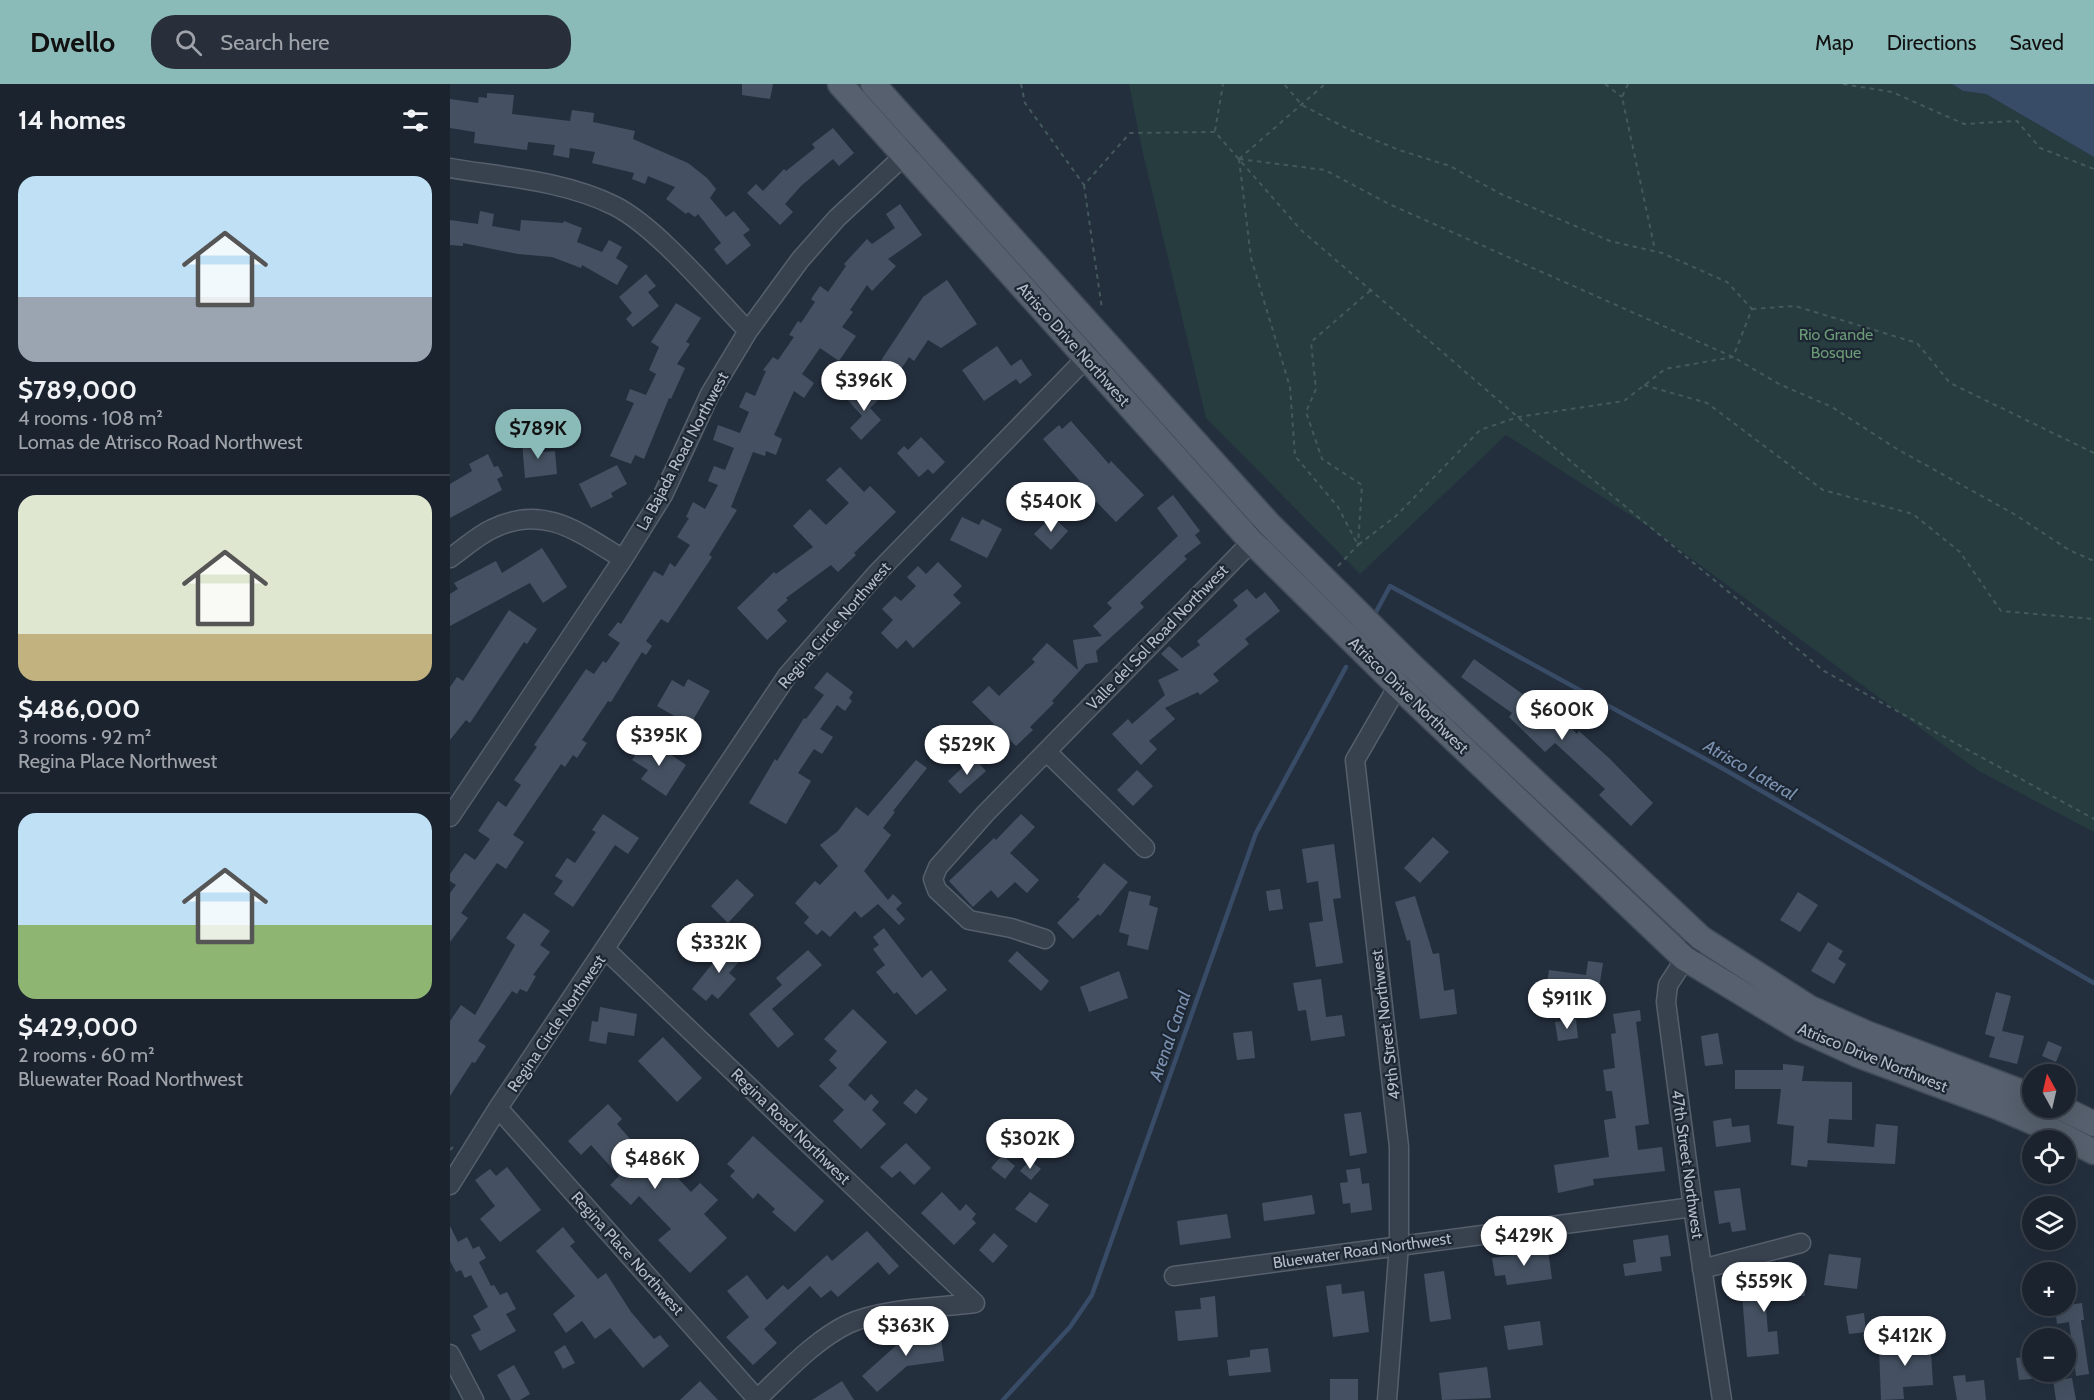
<!DOCTYPE html>
<meta charset="utf-8">
<style>
:root{--surface:#1b232e;--page:#282f3a;--text:#f1f3f6;--muted:#a0a4aa;--line:#39404a;--accent:#8bbbb9}
body{margin:0;font-family:Cabin,sans-serif;background:var(--page);color:var(--text);height:100vh;display:flex;flex-direction:column;font-size:22px;white-space:nowrap}
*{box-sizing:border-box;margin:0}
p{font-size:20px;color:var(--muted)}
.icon{flex:none;width:33px;height:33px;fill:none;stroke:currentColor;stroke-width:2;stroke-linecap:round;stroke-linejoin:round}
.map{position:relative;flex:1;overflow:hidden}
.panel{display:flex;flex-direction:column;background:var(--surface);width:450px}
.panel>*{flex:none}
.needle{width:39px;rotate:352deg}
.fabs{position:absolute;left:1572px;top:980px;display:grid;gap:12px}
.fabs a{display:grid;place-items:center;width:54px;height:54px;border-radius:50%;background:var(--surface);box-shadow:0 6px 24px #0002,0 0 0 2px var(--line);font-size:30px}
.price{position:absolute;translate:-50% -51px;padding:0 14px;border-radius:21px;background:#fff;color:#222;font-size:20px;line-height:39px;filter:drop-shadow(0 2px 3px #0008)}
.price::after{content:'';position:absolute;left:50%;top:36px;width:18px;height:14px;margin-left:-9px;background:inherit;clip-path:polygon(0 0,100% 0,50% 100%)}
.price.on{background:var(--accent);color:#111}
ul{padding:0;list-style:none}
li{display:grid;align-content:center;gap:12px;height:318px;padding:0 18px}
li+li{border-top:2px solid var(--line)}
li span{display:grid;place-items:center;height:186px;border-radius:18px;color:#555}
li>.icon{margin-inline-start:auto}
span .icon{width:108px;height:108px;fill:#fffc;stroke-width:1}
li b{font-size:26px}
h2{display:flex;justify-content:space-between;align-items:center;height:72px;padding:0 18px;font-size:26px}
header{display:flex;align-items:center;gap:36px;box-sizing:border-box;height:84px;padding:0 30px;background:var(--accent);color:#111}
header strong{font-size:28px}
nav{display:flex;gap:33px;margin-inline-start:auto;font-size:21px}
.search{width:420px;height:54px;background:var(--page);display:flex;align-items:center;gap:15px;box-sizing:border-box;padding:0 21px;border-radius:24px;color:var(--muted);font-size:22px}
main{display:flex;flex:1;min-height:0}
.map>svg:first-child{display:block}
</style>
<header>
<strong>Dwello</strong>
<div class="search"><svg class="icon" aria-label="search" viewBox="0 0 24 24"><circle cx="10" cy="10" r="6"/><path d="M15 15l6 6"/></svg>Search here</div>
<nav><a>Map</a><a>Directions</a><a>Saved</a></nav>
</header>
<main>
<section class="panel">
<h2>14 homes<svg class="icon" aria-label="filters" viewBox="0 0 24 24"><path d="M4 7h16M4 17h16"/><circle cx="9" cy="7" r="2"/><circle cx="15" cy="17" r="2"/></svg></h2>
<ul>
<li><span style="background:linear-gradient(#bfe0f5 65%,#9aa5b1 0)"><svg class="icon" aria-label="home" viewBox="0 0 24 24"><path d="M3 11l9-7 9 7M6 9v11h12V9"/></svg></span><div><b>$789,000</b><p>4 rooms · 108 m²</p><p>Lomas de Atrisco Road Northwest</p></div></li>
<li><span style="background:linear-gradient(#dfe7d0 75%,#c2b280 0)"><svg class="icon" aria-label="home" viewBox="0 0 24 24"><path d="M3 11l9-7 9 7M6 9v11h12V9"/></svg></span><div><b>$486,000</b><p>3 rooms · 92 m²</p><p>Regina Place Northwest</p></div></li>
<li><span style="background:linear-gradient(#bfe0f5 60%,#8fb573 0)"><svg class="icon" aria-label="home" viewBox="0 0 24 24"><path d="M3 11l9-7 9 7M6 9v11h12V9"/></svg></span><div><b>$429,000</b><p>2 rooms · 60 m²</p><p>Bluewater Road Northwest</p></div></li>
</ul>
</section>
<div class="map">
<svg width="1644" height="1316" viewBox="0 0 1644 1316">
<rect width="100%" height="100%" fill="#242f3e"/>
<path fill="#263c3f" d="M679 0H1502L1513 7 1536 10 1644 73V748L1527 686 1196 441 1056 351 910 490 756 334 692 65Z"/>
<path fill="#394c67" d="M1502 0H1644V73L1536 10 1513 7Z"/>
<g fill="none" stroke-linecap="round" stroke-linejoin="round">
<path stroke="#394c67" stroke-width="4.5" d="M926 528 940 502 1270 683 1644 899
M553 1316 620 1243 642 1211 806 749 896 583"/>
</g>
<path fill="#455162" d="M292 0H323L320 15 292 11Z
M37 9 64 11 62 30 120 37 122 26 144 29 143 38 185 47 183 55 238 79 257 94 266 105 260 114 276 133 284 127 300 146 293 151 301 161 277 181 264 165 271 159 248 130 245 133 238 128 236 130 216 115 225 103 198 92 195 100 182 95 184 89 142 79 145 68 120 64 119 74 103 71 105 61 78 58 77 66 24 59 25 48 0 44V15L28 19 29 13 37 14Z
M383 44 404 69 389 82 383 75 351 102 335 120 343 128 330 141 297 109 306 100 313 107 334 85 336 87 365 64 362 60Z
M450 120 472 151 438 175 446 182 422 207 417 201 400 226 403 228 392 243 406 252 389 277 370 264 352 290 364 299 354 314 344 307 324 351 332 355 326 371 316 367 315 372 303 368 281 423 287 426 259 471 262 473 218 539 211 535 196 557 202 562 196 571 192 568 161 618 158 617 132 656 137 659 127 674 123 671 115 683 111 680 63 751 74 758 56 785 47 779 11 829 18 834 0 858V809L6 801 0 797V790L15 769 25 776 40 755 28 747 48 717 56 723 71 701 64 696 87 663 84 661 136 585 144 590 153 577 156 579 170 559 158 551 168 538 171 540 204 487 213 492 220 479 225 483 240 461 227 453 239 434 236 433 243 418 255 425 268 401 258 397 264 382 275 386 284 364 263 356 268 341 290 349 299 328 289 323 296 308 305 312 316 287 313 286 323 273 328 276 344 253 339 251 348 237 351 239 365 218 361 215 370 202 378 208 396 182 394 180 417 155 422 160 445 144 436 130Z
M30 127 44 130 42 142 70 147 71 136 113 139 114 137 132 144 127 158 152 168 159 156 172 163 166 174 178 182 167 201 132 181 131 184 102 173 68 170 13 159V162L0 161V136L28 140Z
M196 190 206 202 198 208 209 222 183 243 176 235 182 229 169 213Z
M497 196 527 240 491 264 478 256 464 277 459 273 448 290 430 278 473 213Z
M226 219 251 234 236 258 240 260 227 280 235 284 221 315 219 314 194 375 185 371 181 380 160 372 184 319 176 316 180 305 196 311 206 290 199 286 209 263 201 258Z
M547 262 561 282 571 275 582 291 570 300 566 295 534 317 512 286Z
M423 304 431 313 420 324 431 336 411 356 400 344 412 332 395 313 402 306 411 315Z
M621 337 659 380 661 377 694 411 666 438 634 405 635 403 593 355 609 341 612 345Z
M471 353 495 378 483 390 478 385 469 393 447 369 454 362 458 366Z
M90 356 92 368 105 367 107 390 75 394 72 358Z
M38 370 44 383 48 382 53 392 47 395 52 406 0 434V400L22 387 19 380Z
M167 381 177 400 161 409 163 413 141 424 129 400Z
M390 383 414 408 420 402 446 428 404 469 406 471 388 488 381 481 336 514 338 516 327 526 337 537 317 556 287 524 324 488 326 490 363 463 343 442 360 425 376 441 399 419 376 396Z
M723 411 750 447 745 451 751 459 734 472 737 475 690 519 694 523 646 567 648 578 636 580 602 617 604 619 580 643 583 646 566 662 522 618 539 602 549 612 585 578 582 575 597 559 628 586 623 556 652 552 643 542 662 524 657 519 728 452 707 424Z
M602 432 618 447 601 466 584 450Z
M512 433 529 441 532 435 552 445 537 474 500 456Z
M92 464 117 503 93 519 80 499 0 542V510L8 505 4 499 46 477 52 489Z
M488 478 512 502 503 511 511 519 463 564 456 556 447 565 431 549 443 536 432 525 445 512 451 517 466 502 457 493 468 482 476 490Z
M797 505 806 515 815 508 830 527 795 555 799 560 763 590 769 597 750 611 748 608 715 624 725 635 699 657 707 665 691 681 662 650 678 635 682 640 715 611 708 596 729 586 711 570 719 562 732 574 750 561 747 557 788 522 783 516Z
M59 526 87 545 77 560 74 558 20 639 16 636 0 656V603L7 593 13 597Z
M1024 575 1078 614 1084 607 1127 650 1129 647 1160 675 1203 719 1181 742 1149 711 1155 705 1105 659 1095 668 1059 633 1062 629 1011 593Z
M377 588 403 608 399 614 402 617 395 627 387 621 370 645 383 653 372 670 364 665 348 689 361 697 336 740 299 719 325 675 327 677 354 634 356 635 374 611 364 604Z
M238 595 260 607 240 641 207 622 222 596 234 603Z
M525 651 536 662 526 672 515 661Z
M197 654 236 681 216 712 191 695 198 686 182 676Z
M524 673 536 687 510 710 498 697Z
M466 676 477 684 443 727 445 728 433 744 441 751 414 787 438 816 443 810 452 819 446 825 455 835 449 841 428 820 411 834 405 827 380 853 372 846 367 851 354 839 359 833 345 819 365 797 370 801 388 782 370 761 388 747 406 723 418 732Z
M687 686 703 702 683 722 667 706Z
M153 730 189 754 178 770 165 761 123 823 104 810 113 797 105 792 117 774 125 779 146 748 142 746Z
M571 730 585 743 560 769 589 796 577 809 565 798 548 814 541 806 523 823 499 797 544 754 546 756Z
M983 753 999 768 970 799 954 784Z
M884 760 891 814 883 815 893 879 866 883 859 839 873 837 868 797 857 799 852 765Z
M654 779 678 798 650 832 648 830 623 855 607 839 630 815 627 813Z
M287 795 304 811 278 839 261 822Z
M830 805 833 825 819 827 816 807Z
M679 807 701 812 699 821 708 824 698 866 677 861 679 851 669 848Z
M1348 808 1368 821 1350 848 1330 836Z
M965 812 983 870 989 869 994 907 1004 905 1007 930 970 935 960 856 957 857 945 818Z
M74 829 100 847 90 861 100 868 83 891 86 892 77 908 70 905 67 910 62 907 28 957 36 962 25 979 22 978 0 1012V937L11 921 25 931 65 861 56 854Z
M434 844 472 894 481 886 497 906 466 931 447 908 444 910 426 888 435 881 423 865 429 861 423 853Z
M1378 858 1393 867 1388 875 1396 880 1384 900 1361 887Z
M279 859 294 872 279 889 286 895 268 915 262 910 256 917 242 905Z
M358 866 372 881 322 925 344 950 328 964 299 930 332 901 326 894Z
M567 867 599 897 591 907 558 877Z
M1138 877 1153 879 1147 918 1095 911 1099 886 1136 891Z
M669 887 678 914 639 928 630 903Z
M871 895 876 933 892 931 895 952 861 957 856 926 848 927 843 899Z
M1546 908 1561 912 1552 947 1574 952 1567 980 1539 973 1545 953 1535 950Z
M150 923 187 930 184 952 158 948 156 960 139 957 142 937 148 938Z
M403 925 437 958 398 1001 415 1017 421 1010 429 1018 422 1026 436 1040 411 1065 383 1037 394 1026 369 1002 387 984 379 976 387 967 374 955Z
M1190 926 1191 937 1186 938 1199 1040 1185 1042 1188 1066 1212 1063 1215 1087 1143 1095 1144 1101 1108 1109 1104 1081 1159 1073 1154 1036 1166 1034 1162 1007H1156L1153 986 1165 984 1161 950 1166 949 1163 930Z
M1126 935 1128 954 1108 957 1105 938Z
M802 947 805 974 787 976 783 949Z
M1268 949 1273 980 1255 982 1251 952Z
M213 953 252 994 227 1018 188 977Z
M1598 957 1612 963 1606 978 1592 972Z
M1333 980 1354 982 1352 997 1402 998V1036L1379 1035 1377 1059 1424 1063 1426 1040 1448 1042 1445 1080 1358 1076 1357 1083 1341 1081 1344 1042 1327 1040 1331 1005H1285V986H1333Z
M466 1005 478 1015 466 1030 453 1019Z
M158 1020 172 1035 167 1040 187 1063 184 1066 201 1083 210 1075 241 1108 250 1099 268 1116 254 1130 277 1154 240 1189 208 1156 221 1145 189 1112 181 1121 160 1101 169 1092 141 1061 131 1071 118 1057Z
M911 1028 917 1069 900 1072 894 1030Z
M1281 1034 1282 1043 1299 1041 1301 1058 1266 1063 1263 1037Z
M303 1052 374 1117 345 1148 322 1128 325 1125 308 1109 303 1115 280 1092 285 1087 277 1080Z
M456 1059 481 1084 464 1101 450 1087 442 1094 430 1083Z
M552 1071 565 1082 555 1095 541 1084Z
M580 1076 591 1085 581 1096 570 1087Z
M57 1083 91 1126 50 1158 30 1135 45 1122 25 1096 40 1085 46 1092Z
M910 1084 912 1100 919 1099 922 1126 901 1129 900 1119 893 1120 890 1099 898 1098 896 1086Z
M1290 1104 1296 1146 1282 1148 1280 1138 1269 1140 1264 1107Z
M492 1108 510 1127 516 1120 526 1130 522 1135 526 1139 504 1161 471 1129Z
M580 1108 599 1121 586 1139 565 1125Z
M862 1111 865 1130 814 1137 812 1119Z
M777 1130 781 1154 730 1161 727 1137Z
M0 1142 8 1158 17 1153 23 1165 29 1162 36 1174 29 1178 41 1202 44 1201 50 1211 57 1208 66 1225 56 1230 66 1247 30 1267 21 1251 31 1246 23 1232 38 1223 21 1191 15 1194 11 1186 6 1188 0 1177Z
M113 1143 125 1158 120 1162 148 1195 156 1189 181 1228 204 1255 210 1251 219 1262 193 1284 160 1244 145 1255 132 1237 116 1249 103 1230 125 1212 86 1167Z
M417 1147 449 1182 439 1191 428 1178 388 1213 381 1206 371 1214 360 1202 314 1245 327 1259 303 1281 276 1253 299 1233 277 1207 297 1191 317 1216 333 1201 338 1206 377 1171 382 1177Z
M544 1149 558 1162 543 1179 529 1166Z
M1218 1151 1221 1172 1210 1173 1212 1187 1175 1192 1173 1180 1186 1178 1183 1156Z
M1098 1166 1102 1195 1057 1201 1055 1191 1045 1192 1042 1174Z
M1379 1170 1411 1174 1407 1205 1374 1201Z
M994 1187 1001 1235 980 1238 974 1190Z
M1291 1197H1355V1212H1315L1318 1248 1327 1247 1329 1270 1297 1273Z
M891 1200 892 1210 914 1207 919 1248 883 1253 876 1202Z
M765 1212 768 1253 728 1257 725 1227 751 1225 750 1214Z
M1632 1219 1634 1236H1631L1639 1290 1626 1292 1619 1238 1607 1240 1605 1223Z
M1414 1229 1416 1248 1399 1250 1396 1232Z
M1090 1237 1093 1261 1058 1266 1054 1242Z
M490 1246 494 1277 457 1282 427 1308 412 1292 450 1258 449 1252Z
M1480 1252 1483 1301 1453 1303 1454 1315 1431 1316 1429 1264 1450 1265 1449 1253Z
M115 1261 125 1279 113 1285 104 1268Z
M818 1264 821 1288 779 1292 777 1276 800 1273V1266Z
M1582 1272V1295L1569 1296 1566 1274Z
M64 1281 80 1310 70 1316H61L47 1291Z
M1037 1283 1041 1314 992 1316 989 1289Z
M1515 1291 1516 1298 1534 1296 1536 1316H1507L1503 1292Z
M1622 1294 1626 1316H1606L1603 1296Z
M880 1295H908V1316H880Z
M250 1297 268 1316H230Z
M392 1297 404 1316H362Z"/>
<g fill="none" stroke-linecap="round" stroke-linejoin="round">
<defs>
<path id="minor" d="M0 84C54 93 115 97 165 122 208 144 263 211 298 247
M0 474C13 465 27 452 42 445 94 419 130 449 173 475
M597 668 695 764
M0 733 173 475 213 411 260 310 298 247 350 176 387 134 472 55
M595 855 561 844 519 836 487 806 483 795 488 783 535 730 819 440
M1242 864 1218 901 1216 918 1243 1123 1272 1316
M156 866 525 1219
M48 1024 307 1315
M0 1101 48 1024 337 592 428 488 644 266
M1252 1185 1351 1159
M724 1192 1243 1123
M0 1270 24 1316
M306 1316C334 1290 363 1257 398 1240 432 1224 487 1224 525 1219
M937 1316 949 1161V1063L905 676 953 593"/>
<path id="major" d="M390 0 800 456 947 601 1234 874 1351 945 1408 971 1548 1023 1606 1048 1644 1068
M423 0 819 440 961 581 1251 854 1360 924 1416 949 1582 1012
M1610 1023 1644 1040"/>
</defs>
<use href="#minor" stroke="#565f6c" stroke-width="21"/>
<use href="#major" stroke="#414a57" stroke-width="27"/>
<path stroke="#44595c" stroke-width="2" stroke-dasharray="4.5 4.5" stroke-linecap="butt" d="M571 0 575 19 634 101 680 49 765 48 851 146 1077 341 1374 587 1644 735
M1155 0 1172 13
M1178 0 1172 13 1205 166
M1393 0 1442 8 1514 40 1567 37 1590 64 1644 85
M765 47 773 0
M789 75 801 174 840 303 845 372 888 423 908 461 946 432 1030 346 1068 333 1174 317 1215 285 1283 273 1302 225 1277 198 1212 169 1160 157 1051 110 1000 82 949 66 898 45 852 21 834 0
M789 75 875 86 939 120 1283 273 1329 300 1382 323 1447 365 1564 430 1619 466 1644 477
M789 75 875 0
M634 101 652 225
M1302 225 1345 222 1467 259 1500 299 1644 369
M1194 301 1257 319 1373 406 1463 430 1510 468 1551 527 1644 535
M888 482 908 461 912 401 872 375 856 328 866 305 861 258 921 206
M0 1066 3 1063"/>
<use href="#minor" stroke="#38414e" stroke-width="18"/>
<use href="#major" stroke="#56606e" stroke-width="24"/>
</g>
<g text-anchor="middle" stroke-width="4.5" stroke-linejoin="round" paint-order="stroke">
<g font-size="16" fill="#6b9a76" stroke="#1d2633">
<text x="1386" y="256">Rio Grande<tspan x="1386" dy="18">Bosque</tspan></text>
</g>
<g font-size="16" fill="#b4bcc9" stroke="#1d2633">
<text transform="translate(624 260) rotate(48)" y="6">Atrisco Drive Northwest</text>
<text transform="translate(232 367) rotate(-62)" y="6">La Bajada Road Northwest</text>
<text transform="translate(384 541) rotate(-49)" y="6">Regina Circle Northwest</text>
<text transform="translate(707 553) rotate(-46)" y="6">Valle del Sol Road Northwest</text>
<text transform="translate(959 611) rotate(44)" y="6">Atrisco Drive Northwest</text>
<text transform="translate(106 939) rotate(-56)" y="6">Regina Circle Northwest</text>
<text transform="translate(935 941) rotate(-97)" y="6">49th Street Northwest</text>
<text transform="translate(1423 973) rotate(22)" y="6">Atrisco Drive Northwest</text>
<text transform="translate(341 1042) rotate(44)" y="6">Regina Road Northwest</text>
<text transform="translate(1238 1080) rotate(82)" y="6">47th Street Northwest</text>
<text transform="translate(912 1166) rotate(-8)" y="6">Bluewater Road Northwest</text>
<text transform="translate(178 1169) rotate(48)" y="6">Regina Place Northwest</text>
</g>
<g font-size="18" font-style="italic" fill="#7c92b1" stroke="#1d2633">
<text transform="translate(1300 686) rotate(30)" y="6">Atrisco Lateral</text>
<text transform="translate(720 952) rotate(-71)" y="6">Arenal Canal</text>
</g>
</g>
</svg>
<div class="fabs">
<a><svg class="needle" viewBox="-14 -14 28 28"><path d="M0-13l5 13h-10z" fill="#e53935"/><path d="M0 13l5-13h-10z" fill="#a0a4aa"/></svg></a>
<a><svg class="icon" aria-label="locate" viewBox="0 0 24 24"><circle cx="12" cy="12" r="6"/><path d="M12 2v4M12 18v4M2 12h4M18 12h4"/></svg></a>
<a><svg class="icon" aria-label="layers" viewBox="0 0 24 24"><path d="M12 4l9 5-9 5-9-5zM3 14l9 5 9-5"/></svg></a>
<a>+</a>
<a>−</a>
</div>
<b class="price" style="left:414px;top:328px">$396K</b>
<b class="price on" style="left:88px;top:376px">$789K</b>
<b class="price" style="left:601px;top:449px">$540K</b>
<b class="price" style="left:1112px;top:657px">$600K</b>
<b class="price" style="left:209px;top:683px">$395K</b>
<b class="price" style="left:517px;top:692px">$529K</b>
<b class="price" style="left:269px;top:890px">$332K</b>
<b class="price" style="left:1117px;top:946px">$911K</b>
<b class="price" style="left:580px;top:1086px">$302K</b>
<b class="price" style="left:205px;top:1106px">$486K</b>
<b class="price" style="left:1074px;top:1183px">$429K</b>
<b class="price" style="left:1314px;top:1229px">$559K</b>
<b class="price" style="left:456px;top:1273px">$363K</b>
<b class="price" style="left:1455px;top:1283px">$412K</b>
</div>
</main>
